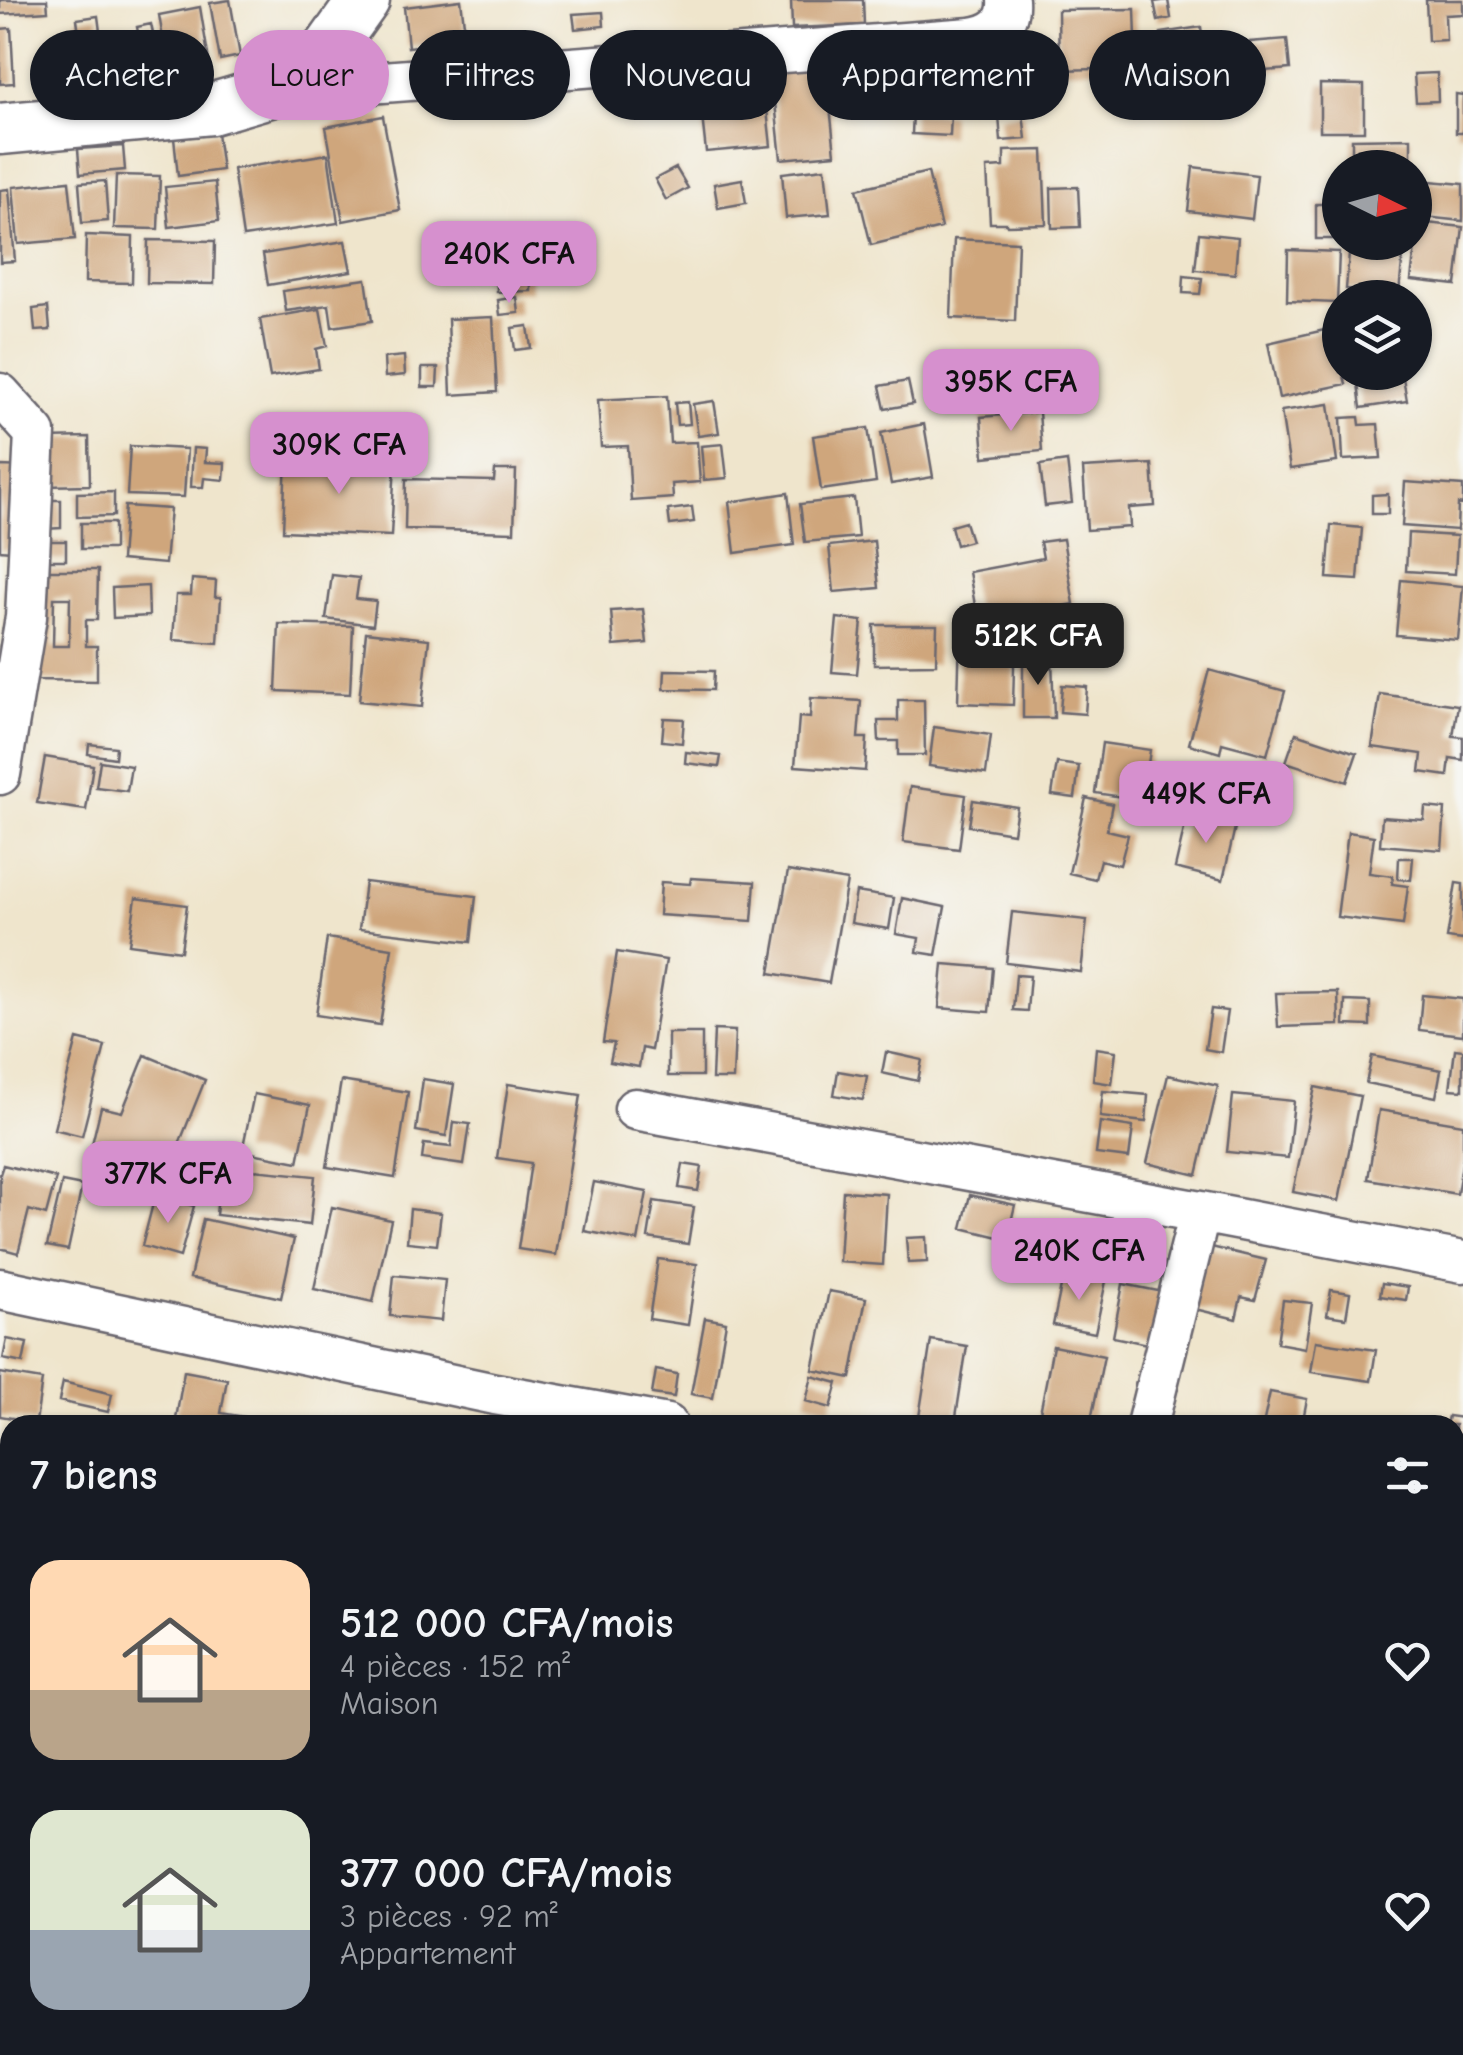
<!DOCTYPE html>
<html lang="fr">
<meta charset="utf-8">
<style>
:root{--surface:#171b24;--page:#242831;--text:#f1f3f6;--muted:#9ea1a6;--accent:#d690ce}
body{margin:0;font-family:"Comic Neue",sans-serif;background:var(--page);color:var(--text);height:100vh;display:flex;flex-direction:column;font-size:38px;white-space:nowrap}
*{box-sizing:border-box;margin:0}
p{font-size:32px;color:var(--muted)}
.icon{flex:none;width:55px;height:55px;fill:none;stroke:currentColor;stroke-width:2;stroke-linecap:round;stroke-linejoin:round}
.map{position:relative;flex:1;overflow:hidden}
.panel{position:absolute;left:0px;top:1415px;width:1465px;height:640px;display:flex;flex-direction:column;background:var(--surface);border-radius:30px 30px 0 0;box-shadow:0 2px 8px #0004}
.panel>*{flex:none}
.banner{position:absolute;left:30px;top:30px;width:1405px;height:90px;display:flex;gap:20px}
.needle{width:65px;rotate:95deg}
.controls{position:absolute;left:1322px;top:150px;display:grid;gap:20px}
.controls a{display:grid;place-items:center;width:110px;height:110px;border-radius:50%;background:var(--surface);box-shadow:0 2px 8px #0004;font-size:50px}
.price{position:absolute;translate:-50% -85px;padding:0 22px;border-radius:20px;background:var(--accent);color:#111;font-size:32px;line-height:65px;filter:drop-shadow(0 2px 5px #0008)}
.price::after{content:'';position:absolute;left:50%;top:60px;width:30px;height:22px;margin-left:-15px;background:inherit;clip-path:polygon(0 0,100% 0,50% 100%)}
.price.current{background:#222;color:#fff}
ul{padding:0;list-style:none}
li{display:flex;align-items:center;gap:30px;height:250px;padding:0 30px}
li span{display:grid;place-items:center;flex:none;width:280px;height:200px;border-radius:30px;color:#555}
li>.icon{margin-inline-start:auto}
span .icon{width:120px;height:120px;fill:#fffc;stroke-width:1}
li b{font-size:42px}
h2{display:flex;justify-content:space-between;align-items:center;height:120px;padding:0 30px;font-size:42px}
.pill{padding:0 35px;border-radius:45px;background:var(--surface);box-shadow:0 2px 8px #0004;font-size:35px;line-height:90px}
.pill.current{background:var(--accent);color:#111}
.map>svg:first-child{display:block}
</style>
<div class="map">
<svg width="1463" height="2055" viewBox="0 0 1463 2055">
<rect width="100%" height="100%" fill="#f6f6f2"/>
<filter id="ink" filterUnits="userSpaceOnUse"><feTurbulence type="fractalNoise" baseFrequency=".01" numOctaves="2"/><feDisplacementMap in="SourceGraphic" scale="20" xChannelSelector="R" yChannelSelector="G"/><feConvolveMatrix kernelMatrix="1 2 1 2 8 2 1 2 1" color-interpolation-filters="sRGB"/></filter>
<filter id="wash" filterUnits="userSpaceOnUse"><feTurbulence type="fractalNoise" baseFrequency=".0048" numOctaves="4" result="noise"/><feDisplacementMap in="SourceGraphic" scale="40" xChannelSelector="R" yChannelSelector="G"/><feGaussianBlur stdDeviation="2.25" result="paint"/><feColorMatrix in="noise" values="0 0 0 0 0 0 0 0 0 0 0 0 0 0 0 0 0 1.4 0 .05"/><feComposite in="paint" operator="in"/></filter>
<g filter="url(#wash)">
<rect width="100%" height="100%" fill="#efe5cc"/>
<g id="blocks">
<path fill="#cfa67c" fill-rule="evenodd" d="M0 0H47L48 11 0 14Z
M230 0 240 56 220 60 210 3Z
M461 0 466 40 408 47 404 7Z
M791 0H863L864 25 792 28Z
M1168 0 1171 18 1158 21 1154 2Z
M1426 0H1463V14L1445 15 1446 40 1428 41Z
M200 7 209 61 168 68 159 15Z
M1135 9 1137 68 1059 70 1058 10Z
M603 12 604 26 575 29 573 14Z
M98 16 102 47 81 50 77 19Z
M151 24 158 57 143 61 137 27Z
M1201 27 1205 55 1188 58 1191 78 1169 82 1161 33Z
M11 28 14 83 0 84V29Z
M1287 39 1290 69 1252 72 1250 42Z
M919 60 964 61 962 104 918 103Z
M762 64 771 146 706 152 697 71Z
M826 68 835 154 781 159 772 74Z
M1437 73 1438 101 1416 102 1414 74Z
M1320 84 1364 85V131H1320Z
M1456 94 1463 95V133H1456Z
M913 112 951 114 950 136 912 134Z
M1023 113 1026 139 1001 141 999 116Z
M383 116 400 210 343 221 326 127Z
M217 133 222 170 178 176 174 138Z
M1411 138V168H1352V139Z
M123 146 125 170 80 174 78 149Z
M1043 150 1046 224 1007 225 1006 223H990L987 168 1004 167V151Z
M328 154 338 223 243 237 233 169Z
M1193 167 1257 175 1252 219 1188 211Z
M676 168 688 188 666 200 655 179Z
M825 168 830 214 786 218 782 173Z
M928 172 941 228 871 245 857 189Z
M116 175 160 176 158 229 114 228Z
M742 179 746 203 718 208 714 184Z
M1418 180 1463 184V221L1415 216Z
M69 181 75 239 18 244 13 187Z
M105 181 108 221 82 223 79 183Z
M215 182 219 221 169 227 165 187Z
M1078 187 1080 227 1052 228 1051 188Z
M9 189 15 261 0 262V190Z
M1316 204H1340V239H1316Z
M1418 222 1463 227 1456 285 1411 280Z
M1199 233 1238 237 1235 274 1195 270Z
M86 235 133 237 132 283 85 282Z
M954 239 1018 242 1015 321 951 318Z
M148 240 215 241 214 284 147 283Z
M345 241 351 271 268 285 263 254Z
M1350 242H1404L1399 293 1346 289Z
M1288 250 1339 252 1337 303 1287 301Z
M530 253 531 291 497 292 496 254Z
M1184 276 1202 278 1200 294 1183 293Z
M366 279 372 321 332 327 329 305 286 311 283 291Z
M517 297 519 313 500 315 498 300Z
M48 307 50 330 35 331 33 309Z
M320 309 327 346 316 349 319 369 270 377 260 319Z
M493 317 497 392 451 395 448 319Z
M528 326 531 348 515 350 512 328Z
M1333 328 1340 359V372H1343L1346 384 1279 398 1268 343Z
M404 356 405 375 385 377 384 358Z
M422 368H438L437 387H422Z
M1375 372H1402L1407 401 1361 408 1358 383 1377 380Z
M908 381 913 404 885 409 880 386Z
M667 396 670 443 697 442 700 482 672 484 673 498 631 501 628 446 601 447 598 400Z
M714 401 719 433 698 436 693 404Z
M688 402 690 424 677 425 675 403Z
M1329 404 1337 462 1290 469 1281 411Z
M1039 412 1042 451 984 457 981 417Z
M1359 417 1360 425 1378 424 1381 458 1343 460 1341 418Z
M924 424 933 477 891 484 881 433Z
M868 428 876 482 821 490 813 436Z
M89 437 90 485 45 486 44 438Z
M723 444 727 478 704 480 701 446Z
M130 446 187 449 184 497 127 495Z
M193 448 206 449 205 462 225 463 224 480 204 478 203 487H191Z
M286 458 395 463 391 536 283 531Z
M1067 461 1072 503 1045 506 1040 465Z
M1152 464 1155 506 1129 508 1130 527 1087 530 1083 468Z
M0 466 26 467 22 552 0 550Z
M495 470H516L514 532 405 529 406 479 494 481Z
M1405 482 1463 486V505L1458 504 1457 530 1402 526Z
M114 492V516L77 517V493Z
M788 493 794 545 735 553 729 502Z
M1388 494V514H1372V495Z
M854 498 858 537 805 542 800 504Z
M45 500H61V528L45 529Z
M125 506 170 509 165 564 121 560Z
M692 507 694 522 670 525 668 510Z
M965 522 971 541 956 545 951 526Z
M81 523H114V549H81Z
M1331 525 1362 528 1358 580 1327 578Z
M1408 533 1457 536 1455 574 1406 571Z
M1063 539 1074 604 978 622 969 572 1043 558 1040 542Z
M43 541H66V560H43Z
M874 541 879 588 834 592 829 546Z
M37 570H98L97 620H86V646H97V681L35 680ZM54 598H70L69 646H53Z
M332 575 359 578 356 599 376 601 373 625 326 619Z
M192 579 216 581 215 597H221L218 643 173 640 176 595H191Z
M1401 580 1463 586 1458 640 1396 635Z
M148 586 149 616 113 618 112 588Z
M643 609 647 643 614 646 611 611Z
M837 618 862 621 857 674 832 672Z
M279 624 353 626 350 694 276 691Z
M874 625H937L936 664 874 665Z
M960 629 1015 630 1013 705 958 703Z
M1067 631 1095 633 1094 652 1066 651Z
M366 632 429 639 422 707 359 701Z
M1023 656 1052 657 1054 718H1023Z
M665 670 714 671 713 690 664 689Z
M1209 670 1285 691 1267 755 1222 743 1220 753 1189 744Z
M1062 685 1087 687 1085 714 1060 712Z
M1380 694 1458 705 1453 736 1463 737V760L1450 758 1448 776 1420 772 1422 754 1372 747Z
M811 698 861 701 858 738H867L865 771 795 766 799 717 810 718Z
M898 700H924L925 755H898V741H879L878 721H898Z
M664 718 684 719 682 743 662 741Z
M934 727 991 735 986 774 929 766Z
M1296 733 1357 753 1347 782 1286 762Z
M1102 743 1150 750 1143 800 1095 793Z
M89 744 116 747 115 758 88 754Z
M686 752 721 756 719 767 685 763Z
M45 757 93 765 86 810 37 803Z
M100 761 131 766 127 791 96 787Z
M1057 763 1079 766 1075 798 1052 795Z
M910 787 966 795 959 849 903 842Z
M1086 798 1112 804 1107 830 1128 835 1120 865 1100 860 1095 879 1069 873Z
M973 800 1017 807 1013 833 969 826Z
M1425 807 1445 809 1442 850 1380 845 1382 817 1424 820Z
M1188 812 1236 823 1223 880 1175 868Z
M1348 832 1374 836 1369 873 1393 876 1392 884 1408 886 1403 925 1337 917Z
M1399 858H1413L1411 880 1398 879Z
M788 871 847 881 829 983 770 973Z
M691 878 755 882 752 921 659 915 661 882 690 884Z
M365 882 476 896 471 942 359 929Z
M1456 883 1463 884V940L1447 938Z
M856 892 894 898 889 929 851 923Z
M136 898 187 905 181 951 129 944Z
M902 898 945 907 936 955 917 952 919 938 896 934Z
M1012 912 1087 920 1081 972 1006 963Z
M327 938 392 948 380 1025 316 1015Z
M617 952 666 960 651 1050 642 1048 639 1067 610 1062 614 1043 603 1042Z
M943 964 993 968 989 1012 939 1008Z
M1016 975 1030 976 1027 1011 1013 1010Z
M1338 992 1339 1025 1278 1027 1276 993Z
M1422 995 1463 999V1035L1419 1030Z
M1345 1001 1370 1002V1026L1344 1025Z
M1211 1009 1227 1011 1221 1052 1205 1049Z
M714 1030 735 1031 733 1079H712Z
M668 1033H702V1076H668Z
M77 1039 105 1046 82 1136 54 1129Z
M1096 1048 1116 1051 1112 1084 1093 1081Z
M1455 1049 1463 1050V1090L1450 1089Z
M886 1052 922 1060 918 1081 882 1073Z
M145 1055 205 1080 173 1159 92 1144 101 1107 122 1112Z
M1372 1056 1441 1070 1436 1097 1366 1083Z
M838 1071 867 1076 863 1100 834 1095Z
M1168 1075 1218 1086 1197 1175 1147 1163Z
M423 1079 454 1084 446 1136 416 1131Z
M341 1081 408 1092 395 1178 327 1167Z
M508 1084 581 1095 556 1255 518 1249 531 1163 497 1158Z
M1315 1087 1360 1096 1339 1201 1293 1192Z
M1103 1091 1148 1095 1146 1122 1100 1117Z
M254 1094 310 1105 298 1162 242 1151Z
M1233 1095 1294 1101 1288 1158 1227 1152Z
M1379 1110 1463 1124V1158L1457 1194 1368 1179Z
M454 1122 470 1124 464 1165 422 1159 424 1144 451 1147Z
M1100 1122 1133 1127 1129 1158 1096 1154Z
M683 1164 702 1167 698 1191 679 1188Z
M3 1165 56 1178 46 1215 29 1210 18 1253 0 1248V1174Z
M221 1167 315 1176 310 1225 216 1215Z
M62 1182 82 1186 68 1250 47 1246Z
M594 1182 647 1192 638 1241 584 1231Z
M843 1191 887 1194 883 1265 839 1262Z
M970 1195 1015 1205 1007 1239 962 1228Z
M155 1196 194 1206 180 1257 142 1246Z
M654 1201 694 1207 688 1244 648 1238Z
M332 1207 391 1220 373 1302 314 1289Z
M410 1209 441 1213 437 1245 407 1242Z
M203 1219 294 1239 281 1298 190 1278Z
M926 1237 927 1262 908 1263 906 1238Z
M1207 1246 1266 1260 1255 1300 1241 1297 1236 1319 1191 1308Z
M1105 1249 1139 1256 1134 1280 1100 1273Z
M658 1259 697 1264 688 1325 649 1319Z
M1064 1272 1106 1281 1095 1333 1053 1325Z
M394 1275 445 1280 441 1321 390 1316Z
M1382 1283 1408 1287 1406 1300 1380 1296Z
M1123 1284 1163 1292 1152 1345 1113 1337Z
M1331 1290 1350 1293 1346 1318 1327 1315Z
M829 1291 866 1298 851 1378 813 1370Z
M1283 1300 1312 1303 1305 1348 1277 1343Z
M705 1318 726 1322 713 1398 691 1394Z
M7 1339 27 1343 23 1363 3 1359Z
M931 1340 967 1346 955 1423 919 1417Z
M1316 1341 1376 1350 1371 1381 1311 1372Z
M1053 1346 1104 1356 1090 1425H1049L1038 1423Z
M656 1370 677 1374 674 1397 652 1394Z
M184 1371 227 1379 221 1413 280 1423 279 1425H175Z
M0 1373 42 1380 36 1422 0 1416Z
M812 1376 838 1383 831 1408 806 1401Z
M63 1382 112 1394 108 1412 59 1401Z
M1270 1392 1307 1399 1302 1425H1263Z
M1448 1416 1463 1418V1467L1455 1465V1425H1446Z
M0 1513 10 1515 9 1567 0 1566Z
M1455 1695H1463V1745L1455 1744Z
M0 1759 10 1762V1806L0 1804Z
M1455 1812 1463 1813V1848L1460 1868 1455 1867Z
M98 2045H143L140 2055H131Z
M1124 2045H1173L1171 2055H1123Z
M1320 2045H1376L1374 2055H1318Z
M1398 2045H1450L1448 2055H1396Z"/>
</g>
</g>
<g filter="url(#ink)">
<use href="#blocks" fill-opacity="0" stroke="#6a666e" stroke-width="2.5"/>
<g fill="none" stroke-linecap="round" stroke-linejoin="round">
<defs>
<path id="minor" d="M276 90 971 38C992 35 1010 25 1008 0
M0 394 35 433 26 617 0 774
M635 1109 1200 1212 1463 1262
M0 1289 495 1394 667 1425
M1147 1425 1200 1212
M1455 1582 1463 1584
M0 1629 10 1631
M0 1914 10 1916
M726 2045 783 2055
M1037 2055 1039 2045"/>
<path id="tertiary" d="M0 129 211 109 276 90 329 49 364 0"/>
</defs>
<use href="#minor" stroke="#6a666e" stroke-width="45"/>
<use href="#tertiary" stroke="#6a666e" stroke-width="55"/>
<use href="#minor" stroke="#fff" stroke-width="40"/>
<use href="#tertiary" stroke="#fff" stroke-width="50"/>
</g>
</g>
</svg>
<div class="controls">
<a><svg class="needle" viewBox="-14 -14 28 28"><path d="M0-13l5 13h-10z" fill="#e53935"/><path d="M0 13l5-13h-10z" fill="#9ea1a6"/></svg></a>
<a><svg class="icon" aria-label="layers" viewBox="0 0 24 24"><path d="M12 4l9 5-9 5-9-5zM3 14l9 5 9-5"/></svg></a>
</div>
<b class="price" style="left:509px;top:306px">240K CFA</b>
<b class="price" style="left:1011px;top:434px">395K CFA</b>
<b class="price" style="left:339px;top:497px">309K CFA</b>
<b class="price current" style="left:1038px;top:688px">512K CFA</b>
<b class="price" style="left:1206px;top:846px">449K CFA</b>
<b class="price" style="left:168px;top:1226px">377K CFA</b>
<b class="price" style="left:1079px;top:1303px">240K CFA</b>
<div class="banner">
<a class="pill">Acheter</a>
<a class="pill current">Louer</a>
<a class="pill">Filtres</a>
<a class="pill">Nouveau</a>
<a class="pill">Appartement</a>
<a class="pill">Maison</a>
</div>
<section class="panel">
<h2>7 biens<svg class="icon" aria-label="filters" viewBox="0 0 24 24"><path d="M4 7h16M4 17h16"/><circle cx="9" cy="7" r="2"/><circle cx="15" cy="17" r="2"/></svg></h2>
<ul>
<li><span style="background:linear-gradient(#ffd9b3 65%,#b9a48a 0)"><svg class="icon" aria-label="home" viewBox="0 0 24 24"><path d="M3 11l9-7 9 7M6 9v11h12V9"/></svg></span><div><b>512 000 CFA/mois</b><p>4 pièces · 152 m²</p><p>Maison</p></div><svg class="icon" aria-label="heart" viewBox="0 0 24 24"><path d="M12 20l-8-8c-3-5 5-10 8-4 3-6 11-1 8 4z"/></svg></li>
<li><span style="background:linear-gradient(#dfe7d0 60%,#9aa5b1 0)"><svg class="icon" aria-label="home" viewBox="0 0 24 24"><path d="M3 11l9-7 9 7M6 9v11h12V9"/></svg></span><div><b>377 000 CFA/mois</b><p>3 pièces · 92 m²</p><p>Appartement</p></div><svg class="icon" aria-label="heart" viewBox="0 0 24 24"><path d="M12 20l-8-8c-3-5 5-10 8-4 3-6 11-1 8 4z"/></svg></li>
</ul>
</section>
</div>
